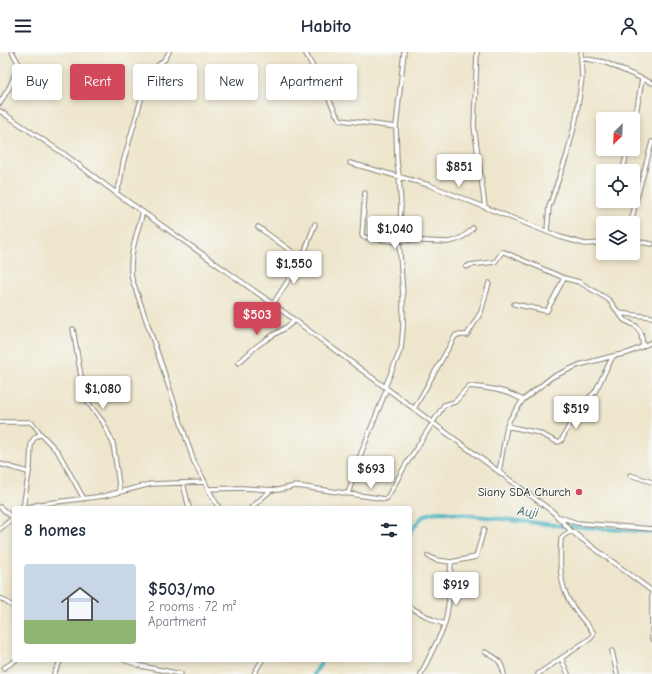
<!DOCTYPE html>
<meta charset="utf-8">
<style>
:root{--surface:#fff;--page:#f2f2f3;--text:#1f2937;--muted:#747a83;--line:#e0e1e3;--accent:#d1495b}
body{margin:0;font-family:"Comic Neue",sans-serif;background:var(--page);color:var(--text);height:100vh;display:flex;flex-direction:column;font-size:15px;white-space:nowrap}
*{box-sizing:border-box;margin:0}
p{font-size:13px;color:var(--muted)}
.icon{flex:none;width:22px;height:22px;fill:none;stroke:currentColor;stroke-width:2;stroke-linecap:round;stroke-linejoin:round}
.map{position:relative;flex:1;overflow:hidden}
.sheet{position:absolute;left:12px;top:454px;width:400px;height:156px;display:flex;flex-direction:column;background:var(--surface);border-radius:4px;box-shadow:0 2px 6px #0003}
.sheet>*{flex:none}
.guide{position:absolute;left:12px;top:12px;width:400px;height:36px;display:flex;gap:8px}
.needle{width:26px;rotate:204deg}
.controls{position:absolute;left:596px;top:60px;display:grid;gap:8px}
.controls a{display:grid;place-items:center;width:44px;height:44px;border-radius:4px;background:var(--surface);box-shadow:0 2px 6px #0003;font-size:20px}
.price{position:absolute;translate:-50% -34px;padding:0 9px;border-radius:4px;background:#fff;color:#222;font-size:13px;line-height:26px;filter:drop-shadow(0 1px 2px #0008)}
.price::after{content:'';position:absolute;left:50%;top:24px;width:12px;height:9px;margin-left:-6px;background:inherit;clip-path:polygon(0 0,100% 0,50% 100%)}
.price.selected{background:var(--accent);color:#fff}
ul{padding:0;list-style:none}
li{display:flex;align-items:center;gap:12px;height:100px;padding:0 12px}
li+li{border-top:1px solid var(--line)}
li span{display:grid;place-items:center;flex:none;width:112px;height:80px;border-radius:4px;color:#555}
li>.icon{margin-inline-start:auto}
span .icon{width:48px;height:48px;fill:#fffc;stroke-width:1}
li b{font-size:17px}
h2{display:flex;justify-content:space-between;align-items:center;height:48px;padding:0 12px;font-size:17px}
.tag{padding:0 14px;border-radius:4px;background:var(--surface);box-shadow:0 2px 6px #0003;font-size:14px;line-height:36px}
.tag.selected{background:var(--accent);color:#fff}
header{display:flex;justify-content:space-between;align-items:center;height:52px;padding:0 12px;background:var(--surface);font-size:18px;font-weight:600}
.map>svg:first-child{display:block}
</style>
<header><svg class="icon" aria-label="menu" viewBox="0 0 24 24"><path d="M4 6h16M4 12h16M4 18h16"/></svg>Habito<svg class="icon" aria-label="person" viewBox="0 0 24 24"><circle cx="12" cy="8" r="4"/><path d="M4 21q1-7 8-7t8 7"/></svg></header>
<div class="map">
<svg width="652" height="622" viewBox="0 0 652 622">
<rect width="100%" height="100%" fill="#f6f6f2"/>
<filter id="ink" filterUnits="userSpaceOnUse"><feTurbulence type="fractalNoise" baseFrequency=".025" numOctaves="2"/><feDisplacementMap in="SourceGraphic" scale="8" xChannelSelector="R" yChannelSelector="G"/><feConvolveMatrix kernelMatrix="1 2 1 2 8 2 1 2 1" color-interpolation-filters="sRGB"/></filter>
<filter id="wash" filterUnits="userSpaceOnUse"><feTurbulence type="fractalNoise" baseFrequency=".012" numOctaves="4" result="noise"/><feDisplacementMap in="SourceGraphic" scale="16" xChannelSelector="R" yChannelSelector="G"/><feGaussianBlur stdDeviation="0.9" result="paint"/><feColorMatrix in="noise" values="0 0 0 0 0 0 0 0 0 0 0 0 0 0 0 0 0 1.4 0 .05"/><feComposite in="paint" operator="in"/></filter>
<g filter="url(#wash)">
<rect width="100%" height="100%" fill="#eee6cc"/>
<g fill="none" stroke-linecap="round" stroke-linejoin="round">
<path stroke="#49b5c5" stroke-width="4" d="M410 481C420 466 423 460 442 460L563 474 652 480
M314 622 323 608"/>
</g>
</g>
<g filter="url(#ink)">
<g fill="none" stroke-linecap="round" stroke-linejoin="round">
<defs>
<path id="minor" d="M305 0 324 36 336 62 341 68 396 75
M477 0 474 74 485 155
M581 0V6L604 10 652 31
M0 51 10 34 19 12 12 0
M0 59 64 102 116 141 273 252 553 460 571 479 652 539
M633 79 642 27
M350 111 429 133 560 185 585 192 603 191
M623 117 628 97
M116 141 120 131 123 111 146 30 150 21 165 7 169 0
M365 141 362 183 363 185 397 190 399 188 448 190C458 189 466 184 473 176
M143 160C137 181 128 205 132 227L161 311 194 410 205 430
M631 171 636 149 652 90
M258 175 302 207
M547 179 549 155 567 103 576 67 582 26 581 6
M633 189 652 192
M466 215 470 213 495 210 502 200H504L564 226 579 230 601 243 609 248 624 268 636 274 641 281 643 294
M273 252 302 207 315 172
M514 252 547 259 564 226
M618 261 652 265
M73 277 84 342 89 352 103 370 113 391 120 440
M238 311C247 304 254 295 264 289 275 281 285 278 295 268
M385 335 401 297 403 276V243L399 188 401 153 399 124 397 110 396 75 404 0
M414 357 454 286 456 283H467L481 260 489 231
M0 370H30L33 372 41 382
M507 374 539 381 557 390 561 389 579 355 595 340 613 304
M0 412 28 420
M499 420 507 374 510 367 523 348 552 325 579 313 613 304 628 301 652 290
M630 423 652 430
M183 431 189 456
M208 437 219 456
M348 442 360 404 387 336
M0 455 13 466
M23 456 30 414 31 391 35 385 41 382 58 400 84 447
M26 456 40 452 104 444 151 432 205 430 208 437 241 436 278 438 295 434 304 435 385 447 387 446 405 414 444 353 455 350 469 334C489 336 506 338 523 348
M251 456 271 438
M557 464 577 471 652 477
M0 477 14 465
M451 510 476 505 484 477
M652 539V587
M0 546 14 555
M410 555 433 568 444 572
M612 599 617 622
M485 600C497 606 501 608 504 622
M561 606 568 622
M124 608 141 614 181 622
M4 616 16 608
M54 622 61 608
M254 622 262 608
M421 622 443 577 446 567 449 548 451 510 436 508 428 504
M538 622 591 586 593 583V580C584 568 571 556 566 542 559 525 560 505 561 487L563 484 571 479"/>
</defs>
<use href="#minor" stroke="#858174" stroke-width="5.5"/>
<use href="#minor" stroke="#fff" stroke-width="3.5"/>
</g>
</g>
<circle fill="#d1495b" stroke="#f6f6f2" stroke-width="1.5" cx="579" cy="440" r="4"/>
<g text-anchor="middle" stroke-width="3" stroke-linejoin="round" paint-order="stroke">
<g font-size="12" fill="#1c1c1c" stroke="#f6f6f2" text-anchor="end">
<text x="571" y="444">Siany SDA Church</text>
</g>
<g font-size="13" font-style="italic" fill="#2e5960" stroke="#f6f6f2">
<text transform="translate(528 459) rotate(7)" y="5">Auji</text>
</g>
</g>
</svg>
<div class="controls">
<a><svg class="needle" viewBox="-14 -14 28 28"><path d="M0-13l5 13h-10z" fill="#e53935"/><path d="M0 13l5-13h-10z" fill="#747a83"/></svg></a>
<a><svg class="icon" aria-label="locate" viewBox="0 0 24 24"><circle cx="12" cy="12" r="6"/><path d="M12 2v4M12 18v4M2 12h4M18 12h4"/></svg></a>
<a><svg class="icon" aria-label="layers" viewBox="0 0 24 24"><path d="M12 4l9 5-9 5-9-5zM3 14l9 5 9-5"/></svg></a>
</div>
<b class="price" style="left:459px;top:136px">$851</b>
<b class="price" style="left:395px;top:198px">$1,040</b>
<b class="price" style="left:294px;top:233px">$1,550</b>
<b class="price selected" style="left:257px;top:284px">$503</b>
<b class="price" style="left:103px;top:358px">$1,080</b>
<b class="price" style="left:576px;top:378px">$519</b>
<b class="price" style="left:371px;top:438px">$693</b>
<b class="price" style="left:456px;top:554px">$919</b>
<div class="guide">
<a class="tag">Buy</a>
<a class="tag selected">Rent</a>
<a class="tag">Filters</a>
<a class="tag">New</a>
<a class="tag">Apartment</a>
</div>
<section class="sheet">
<h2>8 homes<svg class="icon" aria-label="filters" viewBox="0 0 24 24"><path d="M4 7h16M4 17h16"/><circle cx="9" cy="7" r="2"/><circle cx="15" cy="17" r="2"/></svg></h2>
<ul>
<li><span style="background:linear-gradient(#c9d6e8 70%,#8fb573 0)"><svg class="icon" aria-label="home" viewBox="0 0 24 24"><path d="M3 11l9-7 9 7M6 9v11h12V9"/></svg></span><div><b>$503/mo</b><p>2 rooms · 72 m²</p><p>Apartment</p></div></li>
</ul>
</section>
</div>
